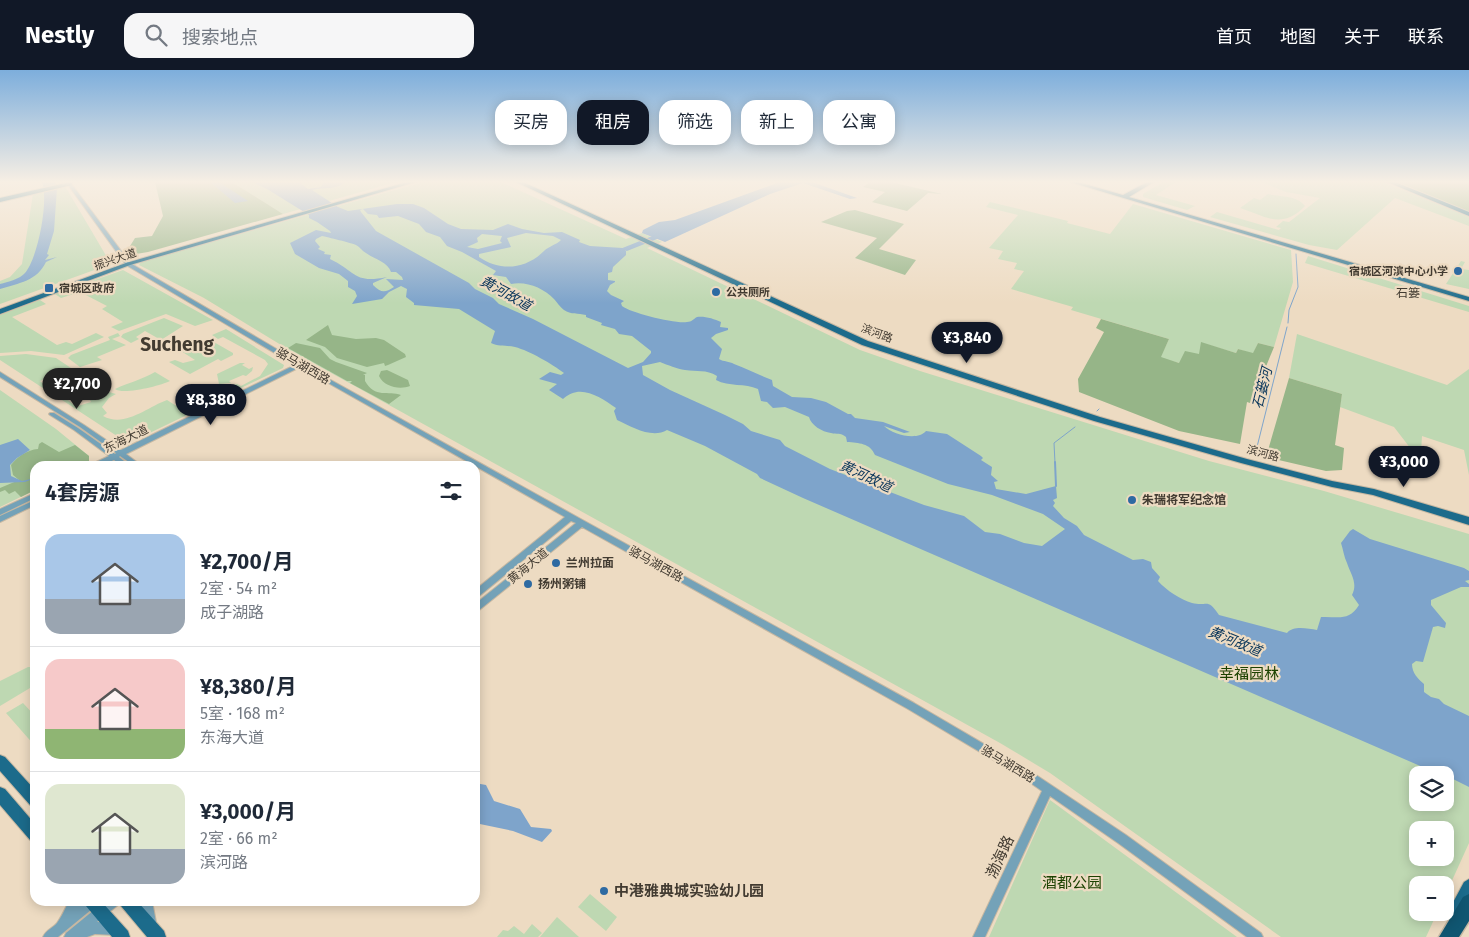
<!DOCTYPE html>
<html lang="zh">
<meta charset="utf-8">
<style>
:root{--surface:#fff;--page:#f6f6f7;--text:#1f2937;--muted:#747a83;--line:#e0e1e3;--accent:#111827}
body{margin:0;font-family:"Fira Sans","Noto Sans SC",sans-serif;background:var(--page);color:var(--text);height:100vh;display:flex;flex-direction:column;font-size:19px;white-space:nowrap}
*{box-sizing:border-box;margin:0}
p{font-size:16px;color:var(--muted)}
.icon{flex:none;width:28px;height:28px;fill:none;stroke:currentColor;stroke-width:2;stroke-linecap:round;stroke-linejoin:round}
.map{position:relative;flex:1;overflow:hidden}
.sheet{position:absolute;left:30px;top:391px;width:450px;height:445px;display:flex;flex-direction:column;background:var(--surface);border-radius:15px;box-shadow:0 2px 12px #0003}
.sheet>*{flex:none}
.banner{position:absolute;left:495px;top:30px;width:475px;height:45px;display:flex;gap:10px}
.fabs{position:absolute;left:1409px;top:696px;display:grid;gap:10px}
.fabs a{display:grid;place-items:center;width:45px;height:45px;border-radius:10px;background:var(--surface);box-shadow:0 2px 12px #0003;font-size:25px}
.price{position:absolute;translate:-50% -42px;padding:0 11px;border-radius:18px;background:var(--accent);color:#fff;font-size:16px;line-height:32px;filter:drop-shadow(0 1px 2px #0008)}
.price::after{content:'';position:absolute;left:50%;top:30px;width:15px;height:11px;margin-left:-8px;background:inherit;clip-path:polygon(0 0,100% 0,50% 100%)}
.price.active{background:#222;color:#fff}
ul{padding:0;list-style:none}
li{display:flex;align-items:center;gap:15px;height:125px;padding:0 15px}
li+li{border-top:1px solid var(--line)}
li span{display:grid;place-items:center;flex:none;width:140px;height:100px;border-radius:15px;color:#555}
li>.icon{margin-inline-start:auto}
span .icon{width:60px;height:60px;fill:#fffc;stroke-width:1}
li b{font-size:21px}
h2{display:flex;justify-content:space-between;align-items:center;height:60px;padding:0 15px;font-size:21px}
.pill{padding:0 18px;border-radius:15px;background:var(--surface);box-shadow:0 2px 12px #0003;font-size:18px;line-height:45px}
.pill.active{background:var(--accent);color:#fff}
header{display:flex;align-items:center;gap:30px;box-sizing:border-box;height:70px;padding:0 25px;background:var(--accent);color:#fff}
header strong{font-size:24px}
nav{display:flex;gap:28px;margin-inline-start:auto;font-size:18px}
.search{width:350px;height:45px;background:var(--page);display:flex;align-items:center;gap:12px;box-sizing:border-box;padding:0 18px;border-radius:15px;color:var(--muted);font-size:19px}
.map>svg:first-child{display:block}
</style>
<header>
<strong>Nestly</strong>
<div class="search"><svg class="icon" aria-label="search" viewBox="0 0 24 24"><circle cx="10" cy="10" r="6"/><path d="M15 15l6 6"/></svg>搜索地点</div>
<nav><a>首页</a><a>地图</a><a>关于</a><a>联系</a></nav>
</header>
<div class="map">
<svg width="1469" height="867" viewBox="0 0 1469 867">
<rect width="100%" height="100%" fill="#eddbc2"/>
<path fill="#bed8b2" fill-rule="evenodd" d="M232 112H396L283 144Z
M423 112H501L626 169 642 163 662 172 647 178 860 280 920 301 1209 391 1324 421 1469 464V773L1445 826V815H1418V842L1437 843 1426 867H1281L1050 703 1000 673 286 278 204 228 139 195 141 192ZM1418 705H1445V732H1418ZM1418 760H1445V788H1418Z
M1163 112H1176L1156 125 1195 136 1187 140 1143 127V124Z
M1265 112H1383L1469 147V156L1395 128 1337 180 1309 175 1210 147 1217 142 1279 160 1281 158 1276 157 1283 151 1289 152 1320 128 1286 122 1264 113Z
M65 116 111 194 0 234V211L10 207 22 194 33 124Z
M1268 124C1280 127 1297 125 1305 136 1281 161 1264 145 1240 138L1254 128 1260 130Z
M990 132 1068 151 1067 153 1110 164 1133 134 1291 180 1293 212 1274 277 1258 273 1253 284 1238 279 1236 283 1202 273 1200 285 1179 293 1160 288 1169 269 1071 240 1073 237 1011 219 1024 201 1014 199 1017 193 998 189 1003 181 989 178 1018 145 986 137Z
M1308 186 1469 236V242L1305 193Z
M1461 191 1465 192 1461 199 1469 200V219L1446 214Z
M123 200 211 249 213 250 195 256 166 244 119 261 111 257 123 252 102 239 107 236 80 222 61 228 55 224Z
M40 230 46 234 12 247 57 275 66 272 72 274 96 263 104 267 64 285 31 281 0 283V245Z
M164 248 183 256 161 270 145 261 136 267 139 269 131 273 121 267 123 264Z
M226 259 284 295 283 298 224 326 214 320 237 314 241 316 260 306 268 294 265 290 223 267 218 269 212 265Z
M118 263 120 266 112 269 126 275 97 287 102 290 80 297 68 288 71 285 110 270 108 267Z
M1297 264 1447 315 1469 299V405L1464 380 1422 366 1421 382 1411 379 1394 357 1340 337 1342 324 1289 308Z
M212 271 233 283V285L221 291 218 289 190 304 169 292 175 290 183 293 195 290 181 281Z
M26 284 56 288 71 298 40 311 50 319 65 314 63 316 49 322 0 290V286Z
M240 293H245L242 295 249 299 253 297 252 301 246 306 243 305 229 311 231 313 219 314 217 304Z
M155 302 170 311C160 316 123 325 115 319 130 312 141 310 155 302Z
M0 320 56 359 89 386V391L84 396H35V420L0 437Z
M109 322 116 324 109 328 102 337 107 343 103 346C125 358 147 337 167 330L189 344 135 370H123L62 330 79 324 68 330 78 338V336L91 332 90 330 95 328 96 330 98 328 97 327 105 326 104 324Z
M28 597H35V615L0 636V611Z
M23 633 35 646V676L6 643Z
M1050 730 1237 867H989Z
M590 824 617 847 606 861 578 837Z
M557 847 579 867H540Z
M532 854 542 863 538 867H497L503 860 508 861 514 856 524 864Z"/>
<path fill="#96b588" d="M155 112H232L283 144 148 182 130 185 127 181 135 168 152 166 163 146Z
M870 112H891L942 124 928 123 907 141 872 132 885 122 863 117Z
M1392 112H1469V143Z
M855 140 904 154 879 179 916 190 905 205 855 188 877 168 821 152 847 141Z
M1101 249 1169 269 1161 287 1179 293 1185 281 1199 284 1201 272 1236 283 1238 279 1253 283 1258 273 1274 277 1267 294 1259 336 1247 332 1240 374 1179 361 1079 322 1078 309 1104 262 1096 258Z
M328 255 332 265 356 269 376 268 384 270 405 284 406 287 388 295 385 296 384 293 367 297 337 288 325 277 306 270Z
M296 273 320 278 330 289 336 292 367 303 363 305H365V311C375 329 388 320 401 325L389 334 350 313 352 311H347L288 278Z
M387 300 408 310 410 316C400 320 384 317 379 306L381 301Z
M1289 308 1342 324 1335 375 1344 378 1342 400 1326 401 1266 387Z
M42 372 59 382 75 375 89 386V391L84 396H35V420L21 427 15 421 9 424 5 420 0 422V418L19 410 13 405 11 395C18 386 27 380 38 379L39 374Z"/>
<path fill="#7ea4cb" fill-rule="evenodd" d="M42 112H55L57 118 54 161 47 184 49 185 45 190 57 187 46 192C37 211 19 213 0 219V214C8 212 20 209 25 203 38 188 49 130 42 112Z
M210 112H219L248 131 235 133Z
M252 112H299L308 119 321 117 324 112H345C337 120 324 117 312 120L338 137 348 141 397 134H413L424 138 448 154 461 159 493 160 508 154 522 159 544 163 562 162 580 170 579 172 590 176 623 178 626 181V185L613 197 612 202 608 203V210L615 211V212L610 215 607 221 611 225 624 231 621 233 622 236C631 243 675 254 687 252 692 252 693 249 697 247 705 246 714 249 721 252L720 257 728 258V260L716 264 711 268 722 279 719 289C724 292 729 291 734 294 747 299 759 305 772 310L773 316 792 327 811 328 826 332 848 344H851L855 348 883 352 910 362 904 363 884 356C893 365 918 371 926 361L947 364 981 386 983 388 981 390 992 397 991 405 998 411 994 412 996 419 1026 424 1056 416 1057 428 1053 430 1055 433 1053 436 1064 448 1077 456 1084 465 1133 490 1143 489 1151 492 1152 498 1160 507 1158 511C1166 520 1181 530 1192 533 1208 537 1207 527 1219 545L1287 563C1294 555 1308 559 1317 560L1321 547C1337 546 1349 552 1359 535L1352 525C1358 513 1351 505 1347 493 1344 487 1343 479 1341 473L1350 461 1353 459 1370 469 1464 498 1469 501V510L1465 511 1469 514V517H1461L1431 530V535L1446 553 1445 558 1438 556 1433 557 1423 592 1416 591 1412 594C1412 603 1418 609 1424 614V622L1431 627 1439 629 1444 634 1469 646V717L1445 705H1441L803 428 760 408 757 404 705 376 667 360C652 369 632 357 617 350L614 341 616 338C600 327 580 313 563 329L549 320 557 314 539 309 550 302 561 305 564 303C552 294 530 281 515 277 507 275 499 277 491 273L495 261 459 239 414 235V233L406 227 407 219 401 216 389 222 382 229 352 234 357 226 355 221 348 217V211L339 204 319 198 295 184 290 173 316 160 331 163 330 161 317 152 309 148V145L267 119ZM363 139 368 144 377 145 379 148 398 146 419 154 426 162 440 167 447 176 462 182 496 201 493 205 506 207 511 214C527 211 543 218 554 229 557 232 559 236 564 240 571 245 578 243 586 245V247L602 253 601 255 615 259 619 264 632 266 651 281V283L643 292 628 298 533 249 499 234 493 228 475 219 469 213 376 161 361 142 360 140ZM526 163 553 166 561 170C556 175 549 176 544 181 526 199 501 202 479 187V184L511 177 507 168ZM482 164 502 166 500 171 502 173 478 179 467 177 478 172 477 168ZM322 166C327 167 352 173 356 175 360 177 362 181 366 183 374 189 388 192 391 202H396L402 207 403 210 386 209 394 217C385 223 381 223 373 215V213L387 207C354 214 357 202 330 189L331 185 324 184 325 182 318 179 320 177 315 171 316 169ZM660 292C668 295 677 299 685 300 697 302 706 299 717 306L716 310C729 317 745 313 758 319L761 331 767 332 773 338 785 337 809 347C811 355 822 362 831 363 837 365 840 362 846 367L847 372C859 373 870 373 875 385L948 414 992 425 1043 444 1065 459 1042 476 1024 473 1000 464 985 462 964 446 924 435 830 399 785 376 780 370 751 361 743 354 725 345 670 320 643 305 642 296Z
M780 112H812L857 128 850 129 803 113 770 124 665 172 642 163 643 160 659 152 675 150Z
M18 369 30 380 17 388 10 395 11 406 22 411 35 408 25 412 0 413V375Z
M475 713 486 715 494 731 520 739 531 757 551 759 552 761 542 772 513 761 475 753Z"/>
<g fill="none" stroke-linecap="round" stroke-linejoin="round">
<path stroke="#7ea4cb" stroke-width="1" d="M1288 253 1289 240 1298 217 1296 184
M1097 341 1099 339
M1255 385 1287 257
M1055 393 1054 373 1075 357"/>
<path stroke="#7ea4cb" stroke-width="2" d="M1055 392 1056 416"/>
<path fill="#7ea4cb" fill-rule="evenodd" d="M665 161 672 163 627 181 620 179Z"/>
<defs>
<path id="minor" d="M66 112H70L130 193 302 294 579 448 914 633 1030 701 1126 765 1261 863 1263 867H1247L1118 773 1050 726 985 867H973L1042 721 1022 707 908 639 582 457 478 541 475 542V534L576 453 571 451 478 527 475 528V520L565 447 300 297 126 384 142 396H135L120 386 119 387 130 396H123L114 390 100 396H92V394L109 386 74 360 50 345 49 344 50 343H54L78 358 115 384 116 383 80 357 0 307V302L84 355 121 380 295 295 126 195Z
M35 423V428L0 445V439Z
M35 430V435L0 452V446Z
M69 831H82L81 834 84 831H99L97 835 58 867H43C46 860 53 858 57 853 61 848 66 837 69 831Z
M105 831H120L118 835 97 852 114 853 118 855 120 859 118 863 114 865 95 864 87 867H64L66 863Z
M140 831H152L156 852 154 856 150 858 146 856Z"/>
<path id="major" d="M70 112 72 113V115L0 132V128Z
M407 112H416L130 195 0 244V239L126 193Z
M516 112H523L868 271 1100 347 1247 389 1332 411 1374 419 1469 447V455L1373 425 1332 417 1241 393 1094 351 862 275Z
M1070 112H1078L1123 125 1147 112H1154L1129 127 1469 227V231Z
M1387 112H1395L1469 142V146Z
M0 685 5 687 35 720V737L30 735 0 701Z
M0 717 5 719 35 754V772L30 770 0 735Z
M1469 809V833L1463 843 1458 846 1453 843 1450 838 1464 812Z
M83 831H101L128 861 130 867H112L86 836Z
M118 831H137L164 861 166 867H147L121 836Z"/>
<path id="highway" d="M1469 824V851L1459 867H1439L1463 827Z"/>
</defs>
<use href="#minor" stroke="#c7b8a2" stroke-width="2"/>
<use href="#major" stroke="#c7b8a2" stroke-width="2"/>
<use href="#highway" stroke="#c7b8a2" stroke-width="3"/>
<use href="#minor" fill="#74a2b8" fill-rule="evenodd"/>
<use href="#major" fill="#1c6b8b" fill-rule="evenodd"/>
<use href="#highway" fill="#105671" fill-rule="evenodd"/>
</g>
<linearGradient id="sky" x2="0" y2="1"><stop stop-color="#7daedc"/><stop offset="0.48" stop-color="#f7efe4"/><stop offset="1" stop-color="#f7efe4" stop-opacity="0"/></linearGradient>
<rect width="1469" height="233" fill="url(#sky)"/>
<g fill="#2e6aa2" stroke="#eddbc2" stroke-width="2">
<circle cx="1458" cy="201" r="5"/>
<rect x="44" y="213" width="10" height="10" rx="2.5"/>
<circle cx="716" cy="222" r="5"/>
<circle cx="1132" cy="430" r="5"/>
<circle cx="556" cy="493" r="5"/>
<circle cx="528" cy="514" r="5"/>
<circle cx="604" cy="821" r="5"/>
</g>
<g text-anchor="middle" stroke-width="4.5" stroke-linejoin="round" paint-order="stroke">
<g font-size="11" fill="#423b31" stroke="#eddbc2">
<text transform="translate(115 189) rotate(-19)" y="4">振兴大道</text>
<text transform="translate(877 263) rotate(20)" y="4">滨河路</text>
<text transform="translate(1263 383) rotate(15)" y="4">滨河路</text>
</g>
<g font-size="11" font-weight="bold" fill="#423b31" stroke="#eddbc2" text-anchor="start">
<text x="1448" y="205" text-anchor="end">宿城区河滨中心小学</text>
<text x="59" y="222">宿城区政府</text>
<text x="726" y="226">公共厕所</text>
</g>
<g font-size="12" fill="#423b31" stroke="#eddbc2">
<text x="1408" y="227">石篓</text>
</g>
<g font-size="12" fill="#423b31" stroke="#eddbc2">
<text transform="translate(303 296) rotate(30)" y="4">骆马湖西路</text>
<text transform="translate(126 369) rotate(-26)" y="4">东海大道</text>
<text transform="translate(656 494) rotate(29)" y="4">骆马湖西路</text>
<text transform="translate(528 496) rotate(-39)" y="4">黄海大道</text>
<text transform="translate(1008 694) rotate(31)" y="4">骆马湖西路</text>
</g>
<g font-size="12" font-weight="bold" fill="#423b31" stroke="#eddbc2" text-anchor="start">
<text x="1142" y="434">朱瑞将军纪念馆</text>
<text x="566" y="497">兰州拉面</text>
<text x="538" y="518">扬州粥铺</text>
</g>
<g font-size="14" font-style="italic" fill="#08355a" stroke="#eddbc2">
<text transform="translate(506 223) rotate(29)" y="5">黄河故道</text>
<text transform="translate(1262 318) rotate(-76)" y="5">石篓河</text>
<text transform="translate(866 406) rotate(25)" y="5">黄河故道</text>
<text transform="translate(1235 571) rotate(22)" y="5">黄河故道</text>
</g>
<g font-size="15" fill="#1c4200" stroke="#eddbc2">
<text x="1249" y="609">幸福园林</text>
<text x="1072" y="818">酒都公园</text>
</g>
<g font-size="15" fill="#423b31" stroke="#eddbc2">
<text transform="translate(1000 787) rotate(-65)" y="5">渤海路</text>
</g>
<g font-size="15" font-weight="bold" fill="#423b31" stroke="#eddbc2" text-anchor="start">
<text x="614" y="826">中港雅典城实验幼儿园</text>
</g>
<g font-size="19" font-weight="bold" fill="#423b31" stroke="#eddbc2">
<text x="177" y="281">Sucheng</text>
</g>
</g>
</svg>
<div class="fabs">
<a><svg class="icon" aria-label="layers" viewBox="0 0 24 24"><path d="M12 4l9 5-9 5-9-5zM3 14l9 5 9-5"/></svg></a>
<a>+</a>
<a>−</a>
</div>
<b class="price" style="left:967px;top:294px">¥3,840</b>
<b class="price active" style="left:77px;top:340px">¥2,700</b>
<b class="price" style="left:211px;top:356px">¥8,380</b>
<b class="price" style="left:1404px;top:418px">¥3,000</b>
<div class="banner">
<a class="pill">买房</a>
<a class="pill active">租房</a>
<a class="pill">筛选</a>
<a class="pill">新上</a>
<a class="pill">公寓</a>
</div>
<section class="sheet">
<h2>4套房源<svg class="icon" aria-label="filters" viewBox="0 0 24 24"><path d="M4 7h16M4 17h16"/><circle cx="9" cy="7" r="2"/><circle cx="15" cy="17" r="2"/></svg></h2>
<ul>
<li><span style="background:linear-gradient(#a9c7e8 65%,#9aa5b1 0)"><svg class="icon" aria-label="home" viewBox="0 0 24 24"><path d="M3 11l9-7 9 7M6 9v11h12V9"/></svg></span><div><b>¥2,700/月</b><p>2室 · 54 m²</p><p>成子湖路</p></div></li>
<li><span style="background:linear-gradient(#f6c9c9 70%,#8fb573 0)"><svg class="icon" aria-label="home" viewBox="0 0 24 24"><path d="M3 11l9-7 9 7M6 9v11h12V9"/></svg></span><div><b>¥8,380/月</b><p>5室 · 168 m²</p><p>东海大道</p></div></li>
<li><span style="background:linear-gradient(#dfe7d0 65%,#9aa5b1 0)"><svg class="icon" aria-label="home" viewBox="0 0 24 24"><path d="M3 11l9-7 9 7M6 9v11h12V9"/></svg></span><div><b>¥3,000/月</b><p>2室 · 66 m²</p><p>滨河路</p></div></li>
</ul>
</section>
</div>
